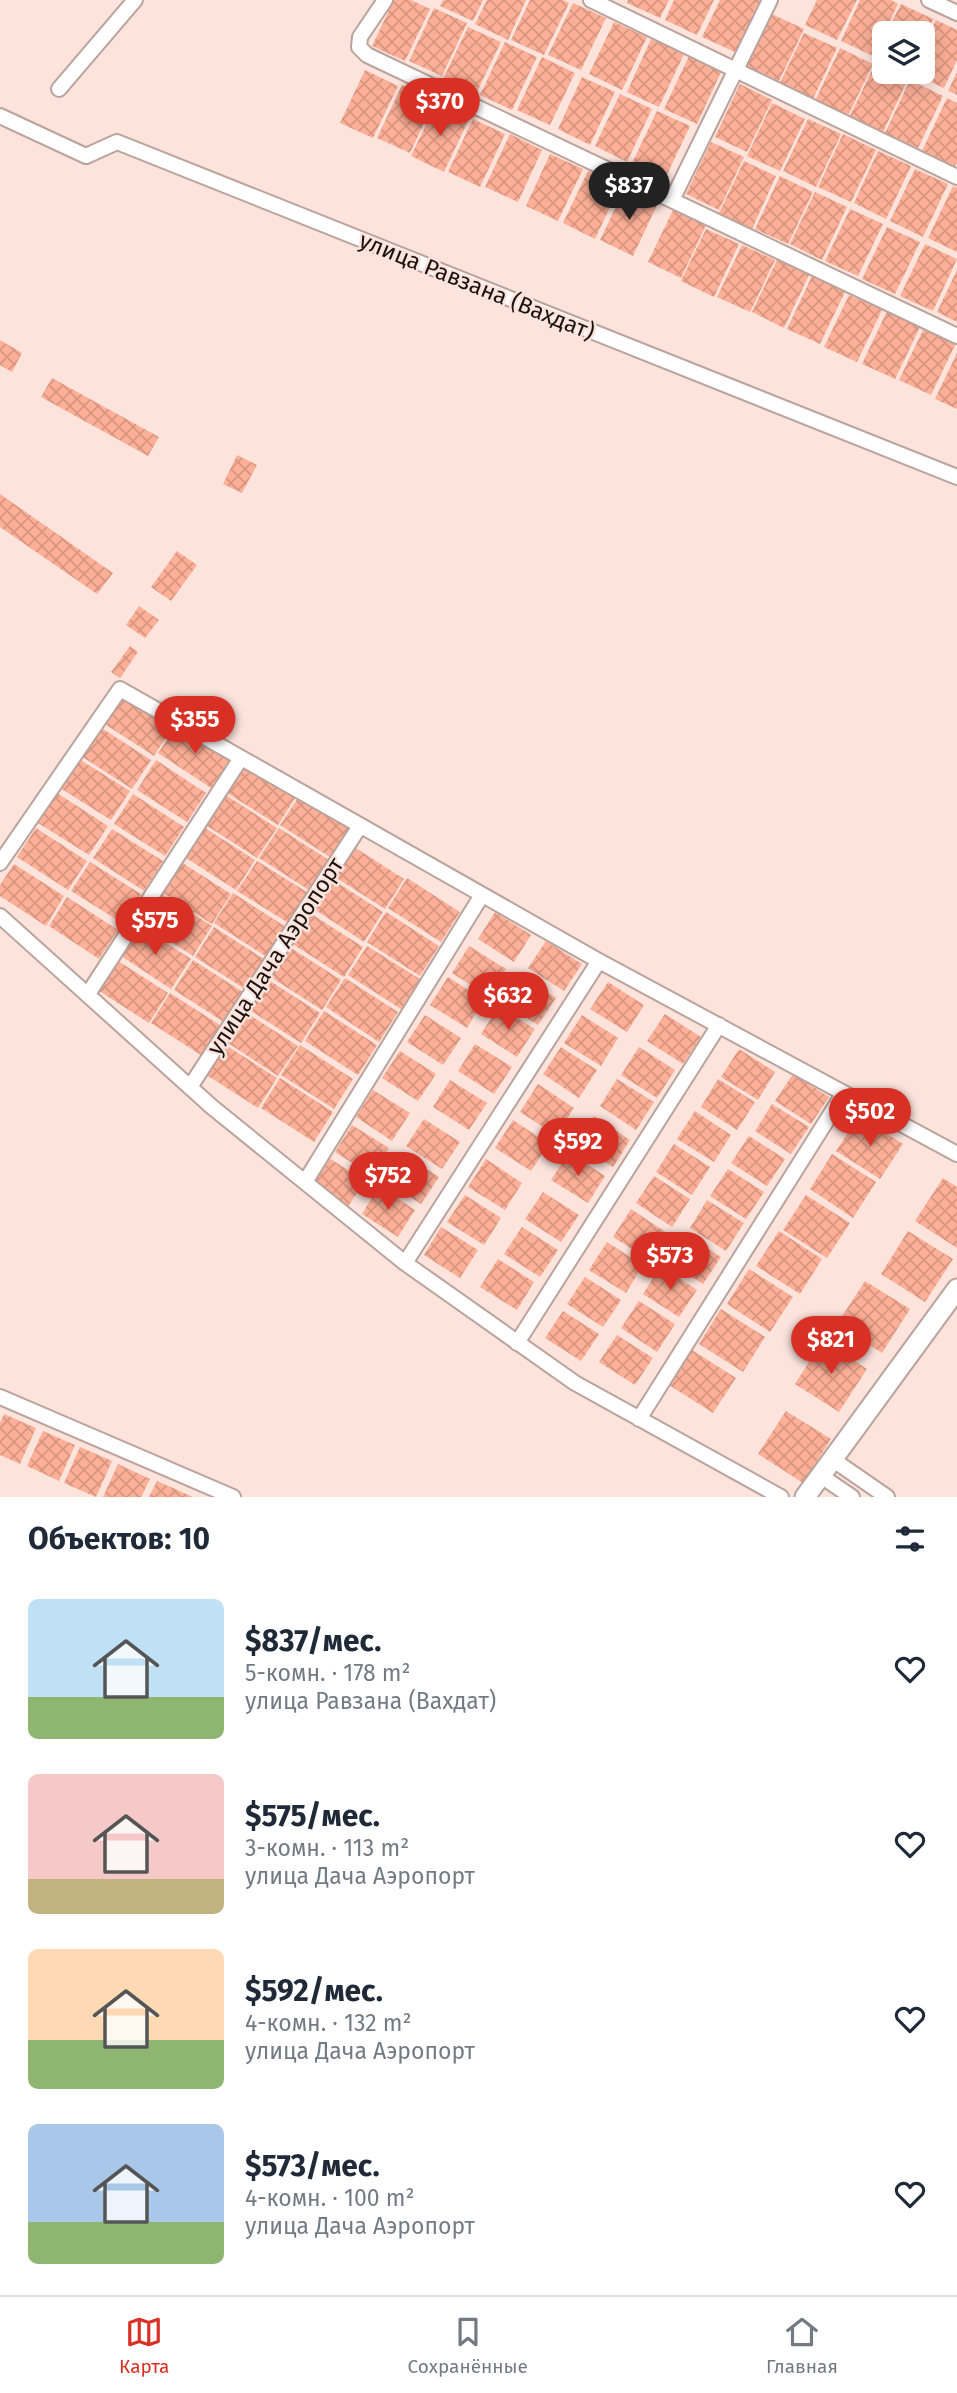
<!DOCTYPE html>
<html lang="ru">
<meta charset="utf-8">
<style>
:root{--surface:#fff;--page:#f2f2f3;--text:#1f2937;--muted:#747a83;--line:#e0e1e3;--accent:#d93025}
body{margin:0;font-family:"Fira Sans",sans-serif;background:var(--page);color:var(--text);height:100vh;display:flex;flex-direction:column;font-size:26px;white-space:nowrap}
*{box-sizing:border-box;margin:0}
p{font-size:23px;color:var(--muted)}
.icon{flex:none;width:38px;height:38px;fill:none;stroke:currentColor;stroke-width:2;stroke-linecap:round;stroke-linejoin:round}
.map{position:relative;height:1497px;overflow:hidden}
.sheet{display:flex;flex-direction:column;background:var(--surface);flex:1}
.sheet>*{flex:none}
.controls{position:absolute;left:872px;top:21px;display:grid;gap:14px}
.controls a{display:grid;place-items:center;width:63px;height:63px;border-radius:10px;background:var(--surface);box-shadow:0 4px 18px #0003;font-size:35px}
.price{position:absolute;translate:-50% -60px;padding:0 16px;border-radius:24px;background:var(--accent);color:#fff;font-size:23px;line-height:46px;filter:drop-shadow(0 2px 4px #0008)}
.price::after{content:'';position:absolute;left:50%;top:42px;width:21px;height:16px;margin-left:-10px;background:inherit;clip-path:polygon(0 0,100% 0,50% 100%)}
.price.selected{background:#222;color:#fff}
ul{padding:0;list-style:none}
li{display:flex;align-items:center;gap:21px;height:175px;padding:0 28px}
li span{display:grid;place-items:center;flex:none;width:196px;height:140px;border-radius:10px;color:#555}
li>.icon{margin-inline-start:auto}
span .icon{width:84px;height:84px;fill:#fffc;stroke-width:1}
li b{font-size:30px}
h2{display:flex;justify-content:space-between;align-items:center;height:84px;padding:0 28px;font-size:30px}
.dock{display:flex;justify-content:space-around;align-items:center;height:98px;border-top:2px solid var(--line);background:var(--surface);font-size:19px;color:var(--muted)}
.dock a{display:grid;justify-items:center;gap:4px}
.dock .selected{color:var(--accent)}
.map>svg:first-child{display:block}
</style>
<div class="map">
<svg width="957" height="1497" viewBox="0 0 957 1497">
<defs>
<pattern id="building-cross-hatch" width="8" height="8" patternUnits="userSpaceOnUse" patternTransform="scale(1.75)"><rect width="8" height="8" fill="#fdaf97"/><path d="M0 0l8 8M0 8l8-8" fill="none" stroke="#d89681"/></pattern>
</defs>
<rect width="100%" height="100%" fill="#fce4dd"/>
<path fill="url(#building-cross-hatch)" d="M394 0H411L430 9 405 61 372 46Z
M443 0H483L473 21 440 6Z
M487 0H526L508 40 475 24Z
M530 0H563L569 3 544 55 511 40Z
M628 0H669L660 18 627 3Z
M674 0H714L697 35 665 20Z
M720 0H760L735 52 702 37Z
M817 0H857L837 40 805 25Z
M860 0H891L898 4 873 56 841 41Z
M573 3 606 18 581 70 548 55Z
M901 4 933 19 922 42V33H886Z
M434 8 467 23 442 76 409 61Z
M772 14 804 29 779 81 747 66Z
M936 20 957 30V60L944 88 909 72H922V49Z
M614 22 647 37 622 90 589 74Z
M468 27 501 42 476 94 443 79Z
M804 33 837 48 812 101 779 85Z
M651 39 684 54 659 107 627 92Z
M884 39V60L876 56Z
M505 42 537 57 512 110 480 95Z
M840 48 873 64 848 116 815 101Z
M689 56 721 72 697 124 664 109Z
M542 57 575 73 550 125 517 110Z
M875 64 884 68V72H892L908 79 883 132 850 116Z
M365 70 398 86 373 138 340 123Z
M957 72V95L948 91Z
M582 77 615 92 590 145 558 129Z
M910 80 943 96 918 148 885 133Z
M740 84 772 100 747 152 715 137Z
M402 85 435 100 410 153 377 138Z
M620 94 652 109 627 162 595 146Z
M947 98 957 103V162L955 166 922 151Z
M772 103 805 119 780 171 747 156Z
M436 104 469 119 444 172 411 156Z
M657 111 690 126 665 179 632 163Z
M473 119 505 134 480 187 448 172Z
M808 119 841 134 816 187 783 171Z
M510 134 542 150 518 202 485 187Z
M843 134 876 150 851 202 818 187Z
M711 142 744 157 719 210 686 194Z
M878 151 911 166 886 219 854 203Z
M550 154 583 169 558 221 526 206Z
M744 161 776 176 752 229 719 213Z
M915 169 948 184 923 237 890 221Z
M588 171 620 186 595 239 563 223Z
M780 176 813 192 788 244 755 229Z
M953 186 957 188V252L928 238Z
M625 188 658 203 633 256 600 240Z
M815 192 847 207 822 260 790 244Z
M850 209 883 224 858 276 825 261Z
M673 210 706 225 681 278 648 262Z
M887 227 920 242 895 294 862 279Z
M706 229 739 244 714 297 681 281Z
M925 244 957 259 933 311 900 296Z
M742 245 775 260 750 312 717 297Z
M777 260 809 275 784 328 752 312Z
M957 270V322L937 312Z
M812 276 845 292 820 344 787 329Z
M849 295 882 310 857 362 824 347Z
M887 311 920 327 895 379 862 364Z
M924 328 956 343 931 395 899 380Z
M0 340 22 353 12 372 0 365Z
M957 353V409L935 399Z
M52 378 159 437 148 456 41 397Z
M237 455 257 465 242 493 223 484Z
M0 494 113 573 97 594 0 527Z
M177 551 197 565 171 601 151 587Z
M139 606 159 620 145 638 126 625Z
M130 646 138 652 120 678 111 672Z
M122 694 173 726 154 756 103 723Z
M178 724 231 758 211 788 158 753Z
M100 727 151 760 132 789 81 756Z
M79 759 130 791 111 820 60 788Z
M156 760 206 793 187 822 137 790Z
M244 761 297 795 278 825 224 791Z
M57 793 108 826 89 855 38 823Z
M133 794 184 827 165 856 114 824Z
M224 794 277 828 257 858 204 824Z
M300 795 353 829 333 859 280 825Z
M202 826 255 860 236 890 183 856Z
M36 828 87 861 68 890 17 857Z
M279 828 332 862 312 892 259 858Z
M112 829 163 861 144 891 93 858Z
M351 845 404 879 385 909 332 875Z
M178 860 231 894 212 924 159 890Z
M257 861 310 894 290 924 237 891Z
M90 862 141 894 122 923 71 891Z
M14 864 64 896 46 926 0 896V885Z
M330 878 383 912 364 942 311 907Z
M407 878 460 912 441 942 388 908Z
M159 892 212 926 193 956 140 922Z
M233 893 286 927 267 957 214 923Z
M67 897 118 930 99 959 49 926Z
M386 912 439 946 420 976 367 942Z
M495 912 531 935 514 962 478 939Z
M310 913 363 947 344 977 291 943Z
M138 925 191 959 171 989 118 954Z
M214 927 267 961 248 991 195 957Z
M546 941 582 964 564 991 528 968Z
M288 946 341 980 322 1010 269 976Z
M367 946 420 979 401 1009 348 975Z
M469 946 506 969 488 996 452 973Z
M115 959 168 993 149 1023 96 989Z
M193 960 246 994 227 1024 174 990Z
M520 974 556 998 538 1025 502 1002Z
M448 977 484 1000 467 1028 430 1005Z
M345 978 398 1012 379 1042 326 1007Z
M267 979 320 1013 301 1043 248 1009Z
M608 982 644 1005 627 1032 590 1009Z
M170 993 223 1027 204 1057 151 1023Z
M499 1006 535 1029 517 1057 481 1034Z
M324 1011 377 1045 358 1075 305 1041Z
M245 1012 298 1046 278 1076 225 1041Z
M665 1014 701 1037 683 1064 647 1041Z
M425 1015 461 1038 443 1065 407 1042Z
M582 1015 618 1038 601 1066 564 1043Z
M224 1044 277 1078 258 1108 205 1074Z
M475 1044 512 1067 494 1094 458 1071Z
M300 1045 353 1079 334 1109 281 1075Z
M561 1047 597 1070 579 1098 543 1074Z
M639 1047 675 1070 657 1098 621 1075Z
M739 1049 775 1072 758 1100 721 1077Z
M400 1051 436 1074 418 1101 382 1078Z
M793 1074 829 1097 811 1124 775 1101Z
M280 1078 333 1112 314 1142 261 1108Z
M617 1079 654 1102 636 1130 600 1106Z
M718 1079 755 1102 737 1130 701 1107Z
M450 1080 487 1103 469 1130 433 1107Z
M538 1084 574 1108 556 1135 520 1112Z
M373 1090 410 1113 392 1141 356 1117Z
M772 1104 809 1127 791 1154 755 1131Z
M695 1111 731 1135 714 1162 677 1139Z
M594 1116 630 1140 613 1167 576 1144Z
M859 1116 903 1144 880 1179 836 1151Z
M424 1119 460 1142 442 1169 406 1146Z
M513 1120 549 1144 531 1171 495 1148Z
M352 1125 389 1148 371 1175 335 1152Z
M749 1136 785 1159 767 1186 731 1163Z
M674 1144 710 1167 692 1195 656 1172Z
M569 1152 605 1176 588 1203 551 1180Z
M403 1154 439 1177 421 1204 385 1181Z
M832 1154 876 1182 853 1218 810 1189Z
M329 1158 365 1181 347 1208 311 1185Z
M486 1159 522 1183 505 1210 468 1187Z
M728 1169 764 1192 746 1219 710 1196Z
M654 1176 690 1199 672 1227 636 1203Z
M943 1178 957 1187V1248L915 1221Z
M379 1186 415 1210 398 1237 362 1214Z
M543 1192 579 1215 561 1242 525 1219Z
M465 1195 501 1218 484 1245 447 1222Z
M806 1195 850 1223 827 1258 783 1230Z
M707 1200 744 1223 726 1251 690 1228Z
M631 1209 667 1233 649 1260 613 1237Z
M441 1227 478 1250 460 1278 424 1255Z
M522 1227 558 1250 540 1277 504 1254Z
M779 1231 822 1259 800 1294 756 1266Z
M908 1231 953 1259 925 1302 881 1274Z
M685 1234 721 1257 703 1284 667 1261Z
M607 1242 643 1265 626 1293 589 1270Z
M498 1259 534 1282 517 1310 480 1287Z
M661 1266 697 1290 679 1317 643 1294Z
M749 1269 793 1297 770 1332 727 1304Z
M585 1277 621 1300 603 1327 567 1304Z
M865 1281 910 1309 882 1353 837 1324Z
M639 1301 675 1324 657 1352 621 1328Z
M721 1309 765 1337 743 1372 699 1344Z
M563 1311 599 1334 581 1361 545 1338Z
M617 1335 653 1358 635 1385 599 1362Z
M823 1340 867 1369 839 1412 795 1384Z
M692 1350 736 1378 713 1413 669 1385Z
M786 1411 831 1439 803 1483 758 1454Z
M4 1414 36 1428 20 1464 0 1455V1423Z
M43 1431 75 1445 59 1481 27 1466Z
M80 1447 112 1461 96 1497 64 1483Z
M118 1464 150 1479 141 1497H103Z
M157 1481 193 1497H149Z"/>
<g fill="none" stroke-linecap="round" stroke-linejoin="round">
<defs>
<path id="street" d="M385 0 360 37 359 47 367 55 957 336
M591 0 957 177
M929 0 957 13
M59 89 135 0
M0 116 86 156 117 142 957 477
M672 200 770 0
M0 863 120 689 599 961 957 1154
M0 916 212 1107 405 1263 575 1383 781 1497
M88 994 241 758
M190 1087 360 826
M305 1182 482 895
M405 1263 599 961
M517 1343 719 1025
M0 1397 233 1497
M639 1419 844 1093
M832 1459 887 1497
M821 1476 852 1497"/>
<path id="secondary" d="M805 1497 957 1289"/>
</defs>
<use href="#street" stroke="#baa39c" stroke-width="18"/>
<use href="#secondary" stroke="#baa39c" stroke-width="23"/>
<use href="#street" stroke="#fff" stroke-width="14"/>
<use href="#secondary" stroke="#fff" stroke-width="19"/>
</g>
<g text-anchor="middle" stroke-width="5" stroke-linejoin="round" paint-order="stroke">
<g font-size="23" fill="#1a120f" stroke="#fce4dd">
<text transform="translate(477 286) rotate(22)" y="8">улица Равзана (Вахдат)</text>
<text transform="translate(275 956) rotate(-57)" y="8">улица Дача Аэропорт</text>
</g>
</g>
</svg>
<div class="controls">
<a><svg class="icon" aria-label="layers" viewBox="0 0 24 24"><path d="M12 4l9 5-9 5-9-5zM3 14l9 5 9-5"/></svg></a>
</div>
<b class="price" style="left:440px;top:138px">$370</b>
<b class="price selected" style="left:629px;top:222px">$837</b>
<b class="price" style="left:195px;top:756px">$355</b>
<b class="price" style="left:155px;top:957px">$575</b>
<b class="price" style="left:508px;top:1032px">$632</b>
<b class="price" style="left:870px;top:1148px">$502</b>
<b class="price" style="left:578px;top:1178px">$592</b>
<b class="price" style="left:388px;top:1212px">$752</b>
<b class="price" style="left:670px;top:1292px">$573</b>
<b class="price" style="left:831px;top:1376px">$821</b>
</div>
<section class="sheet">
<h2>Объектов: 10<svg class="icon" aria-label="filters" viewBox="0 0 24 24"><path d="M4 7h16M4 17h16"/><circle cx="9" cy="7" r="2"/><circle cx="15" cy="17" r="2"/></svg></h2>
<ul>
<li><span style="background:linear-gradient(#bfe0f5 70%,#8fb573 0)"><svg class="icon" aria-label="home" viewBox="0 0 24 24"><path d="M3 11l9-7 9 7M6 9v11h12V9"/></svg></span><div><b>$837/мес.</b><p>5-комн. · 178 m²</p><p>улица Равзана (Вахдат)</p></div><svg class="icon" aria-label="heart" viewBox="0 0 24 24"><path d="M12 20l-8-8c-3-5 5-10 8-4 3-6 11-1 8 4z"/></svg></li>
<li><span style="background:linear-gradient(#f6c9c9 75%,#c2b280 0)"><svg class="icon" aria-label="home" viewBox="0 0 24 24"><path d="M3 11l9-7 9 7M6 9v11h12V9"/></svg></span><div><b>$575/мес.</b><p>3-комн. · 113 m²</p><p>улица Дача Аэропорт</p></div><svg class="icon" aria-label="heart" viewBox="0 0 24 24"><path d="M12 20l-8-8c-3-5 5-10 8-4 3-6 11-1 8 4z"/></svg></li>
<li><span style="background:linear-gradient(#ffd9b3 65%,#8fb573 0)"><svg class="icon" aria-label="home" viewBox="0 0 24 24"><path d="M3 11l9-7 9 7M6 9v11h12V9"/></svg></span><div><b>$592/мес.</b><p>4-комн. · 132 m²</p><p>улица Дача Аэропорт</p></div><svg class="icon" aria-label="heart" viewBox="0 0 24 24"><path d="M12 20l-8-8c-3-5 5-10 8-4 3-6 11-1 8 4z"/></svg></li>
<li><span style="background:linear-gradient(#a9c7e8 70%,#8fb573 0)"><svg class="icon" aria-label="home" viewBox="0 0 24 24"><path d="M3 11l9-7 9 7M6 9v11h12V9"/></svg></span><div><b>$573/мес.</b><p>4-комн. · 100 m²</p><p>улица Дача Аэропорт</p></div><svg class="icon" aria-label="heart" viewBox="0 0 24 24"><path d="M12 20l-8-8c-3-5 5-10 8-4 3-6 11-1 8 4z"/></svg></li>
</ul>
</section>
<nav class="dock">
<a class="selected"><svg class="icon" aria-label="map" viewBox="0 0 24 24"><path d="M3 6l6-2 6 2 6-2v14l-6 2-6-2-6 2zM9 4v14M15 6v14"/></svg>Карта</a>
<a><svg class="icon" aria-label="saved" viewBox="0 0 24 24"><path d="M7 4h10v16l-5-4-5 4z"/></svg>Сохранённые</a>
<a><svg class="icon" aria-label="home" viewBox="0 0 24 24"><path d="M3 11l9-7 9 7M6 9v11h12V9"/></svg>Главная</a>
</nav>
